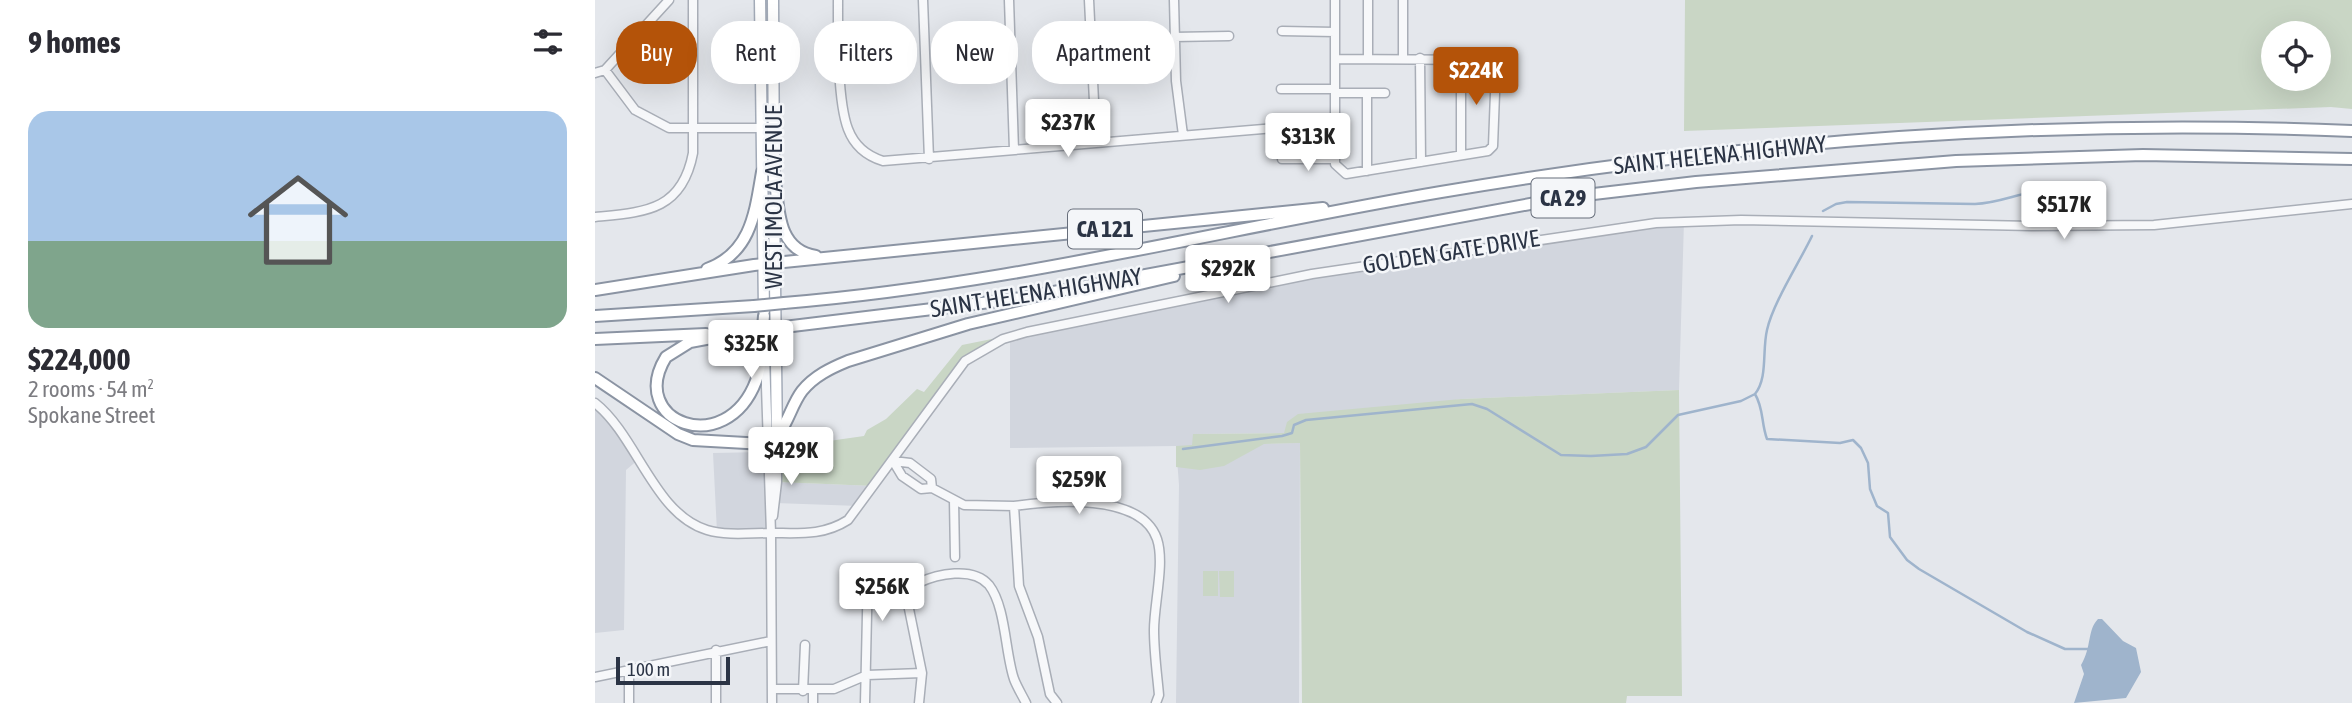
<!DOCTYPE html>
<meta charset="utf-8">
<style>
:root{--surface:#fff;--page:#f2f2f3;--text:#2b2b33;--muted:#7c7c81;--line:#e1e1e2;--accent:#b45309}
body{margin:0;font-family:"Asap Condensed",sans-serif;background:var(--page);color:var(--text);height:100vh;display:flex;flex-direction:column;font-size:26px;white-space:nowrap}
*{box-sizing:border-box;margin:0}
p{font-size:23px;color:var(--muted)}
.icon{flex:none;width:38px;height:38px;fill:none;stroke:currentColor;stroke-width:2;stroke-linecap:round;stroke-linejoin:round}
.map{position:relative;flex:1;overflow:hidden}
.side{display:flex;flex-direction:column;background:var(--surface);width:595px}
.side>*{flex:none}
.guide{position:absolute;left:21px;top:21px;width:665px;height:63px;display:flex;gap:14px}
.tools{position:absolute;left:1666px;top:21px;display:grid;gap:14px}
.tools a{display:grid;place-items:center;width:70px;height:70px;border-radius:50%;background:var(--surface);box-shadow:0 7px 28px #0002;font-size:35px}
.scale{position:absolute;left:21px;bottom:18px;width:114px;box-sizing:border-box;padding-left:7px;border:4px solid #2b3445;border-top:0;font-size:19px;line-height:24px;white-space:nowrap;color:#2b3445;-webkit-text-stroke:5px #f4f6f9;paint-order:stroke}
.price{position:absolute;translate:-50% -60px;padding:0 16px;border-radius:7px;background:#fff;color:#222;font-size:23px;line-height:46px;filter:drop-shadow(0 2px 4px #0008)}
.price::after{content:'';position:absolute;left:50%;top:42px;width:21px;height:16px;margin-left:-10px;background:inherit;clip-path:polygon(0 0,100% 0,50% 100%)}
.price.active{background:var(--accent);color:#fff}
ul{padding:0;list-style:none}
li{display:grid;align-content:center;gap:14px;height:371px;padding:0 28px}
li+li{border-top:2px solid var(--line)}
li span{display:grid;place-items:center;height:217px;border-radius:21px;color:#555}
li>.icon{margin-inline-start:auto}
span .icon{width:126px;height:126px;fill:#fffc;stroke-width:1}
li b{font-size:30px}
h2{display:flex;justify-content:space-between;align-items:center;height:84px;padding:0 28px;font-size:30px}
.tag{padding:0 24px;border-radius:28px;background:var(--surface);box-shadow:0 7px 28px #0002;font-size:24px;line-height:63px}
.tag.active{background:var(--accent);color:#fff}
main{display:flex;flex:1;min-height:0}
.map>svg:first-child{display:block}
</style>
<main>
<section class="side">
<h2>9 homes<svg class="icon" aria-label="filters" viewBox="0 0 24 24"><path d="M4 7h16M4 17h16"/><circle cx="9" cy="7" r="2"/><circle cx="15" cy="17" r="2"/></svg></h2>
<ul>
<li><span style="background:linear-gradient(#a9c7e8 60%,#7fa58c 0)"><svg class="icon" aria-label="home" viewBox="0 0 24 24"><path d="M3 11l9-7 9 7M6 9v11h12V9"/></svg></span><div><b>$224,000</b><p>2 rooms · 54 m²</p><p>Spokane Street</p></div></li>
</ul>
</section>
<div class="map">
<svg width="1757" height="703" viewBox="0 0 1757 703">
<rect width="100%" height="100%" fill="#e4e7ec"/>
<path fill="#d2d6de" d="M1089 221 1084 390 866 399 689 433 598 434V445L705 443 704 703H581L584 485 581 446 415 448V337L664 284Z
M0 403 44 459 31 470 29 630 0 633Z
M172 452 176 533 122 532 118 453Z
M182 482 279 486 264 506 180 503Z"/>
<path fill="#c9d6c5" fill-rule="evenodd" d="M1090 0H1757V109L1736 107 1089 131ZM1678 33H1724V79H1678Z
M432 332 370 361 279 486 182 482V439L214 428 234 441 269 436 272 430 291 419 322 389 329 392 367 345Z
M1084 390 1087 696H1032L1031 703H707L705 443 669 444 629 466 605 470 581 467V446L597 445 598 434 689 433 692 422 703 414 866 399Z
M608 571H623V596H608Z
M624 571H639V597H625Z"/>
<path fill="#9fb4cc" d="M1503 619H1507L1528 641 1541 648 1546 672 1531 698 1479 703 1489 674 1486 665C1497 647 1492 630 1503 619Z"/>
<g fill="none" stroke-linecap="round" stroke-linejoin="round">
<path stroke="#9fb4cc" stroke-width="2.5" d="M1228 211 1241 204 1252 202 1380 204C1414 203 1441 182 1476 194
M1160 394C1173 378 1167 351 1172 330 1178 303 1204 263 1217 236
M588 449 687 436 697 433 699 425 711 420 877 404 892 409 966 455 996 456 1032 454 1051 447 1083 415 1146 401 1160 394C1169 409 1166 423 1172 439L1245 443 1258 440 1266 448 1273 463 1275 489 1282 506 1293 513 1295 537 1312 560 1324 569 1432 632 1470 649H1494"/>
<defs>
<path id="minor" d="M243 0C243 32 242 100 253 129 259 145 272 156 288 161L740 123
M328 0 334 159
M414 0 419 150
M494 0 501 142
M579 0 581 81 588 135
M808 0V58
M687 31 740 32
M579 37 634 36
M773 58V0
M825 58 826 162
M740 59 897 60 901 67 898 146 893 151 751 174 740 164V0
M10 70 40 110 74 128H167
M0 73 10 70 74 0
M686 89H740
M740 93H790
M772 93V171
M866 155V59
M687 159H740
M0 217C50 212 87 211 98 153V0
M170 357 176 533 177 703
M0 403C42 436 59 514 112 530 132 536 155 533 176 533 204 533 228 536 253 520L370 361 408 339 432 332 717 274 1061 223 1146 220 1437 226 1559 225 1757 204
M298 461 307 476 326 489 337 488 369 505 419 506
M298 461 315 463 336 479 337 488
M359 500 360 557
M178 516 182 482V439
M121 650V703
M34 670V703
M0 677 176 641
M177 689H239L272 675 327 673
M208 691 210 645
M218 703V691
M270 703 273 570
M324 703 327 673 313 604 323 583C342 574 378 566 394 585 411 607 410 653 419 679 422 687 427 695 431 703
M462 703 455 694 443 637 424 586 419 506C456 501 546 492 562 539 570 563 559 604 559 630 559 652 562 673 564 695L561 703"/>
<path id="major" d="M165 0 169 311
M178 0 179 180
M179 205 182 439"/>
<path id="highway" d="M179 172C184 205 180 250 221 256
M112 269C156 253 160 213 167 172
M0 290 159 265 728 208
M189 303C412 285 627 229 846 192 1146 141 1453 118 1757 131
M0 316 159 306
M189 327 420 299 973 197 1101 182 1361 161 1548 155 1757 159
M159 330 95 342 71 357C31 422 131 460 161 381 168 362 167 336 169 316
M0 339 111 334
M0 378 83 434 98 440 171 444C191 435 194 408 207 391 219 376 236 368 253 361L373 324 579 276"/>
</defs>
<use href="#minor" stroke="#a9aeb7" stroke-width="11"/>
<use href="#major" stroke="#a3abb8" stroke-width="13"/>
<use href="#highway" stroke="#8b94a3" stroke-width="14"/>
<use href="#minor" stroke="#f7f8fa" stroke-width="8"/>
<use href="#major" stroke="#fff" stroke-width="10"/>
<use href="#highway" stroke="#fff" stroke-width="10"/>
<defs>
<path id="highway-bridge" d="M159 306 189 303
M159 330 189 327"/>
</defs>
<use href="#highway-bridge" stroke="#8b94a3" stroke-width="14" stroke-linecap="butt"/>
<use href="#highway-bridge" stroke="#fff" stroke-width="10"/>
</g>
<g text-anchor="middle" stroke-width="5" stroke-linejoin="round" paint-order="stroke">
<g fill="#f4f6f9" stroke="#676e7b" stroke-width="2">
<rect x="936.5" y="178.5" width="63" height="39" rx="5"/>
<rect x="473" y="209.5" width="74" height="39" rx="5"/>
</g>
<g font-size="23" font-weight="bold" fill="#2b3445">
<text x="968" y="206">CA 29</text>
<text x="510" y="237">CA 121</text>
</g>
<g font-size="24" fill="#2b3445" stroke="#f4f6f9">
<text transform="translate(1125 155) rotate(-6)" y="8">SAINT HELENA HIGHWAY</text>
<text transform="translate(179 197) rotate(-90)" y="8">WEST IMOLA AVENUE</text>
<text transform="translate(856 252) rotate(-9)" y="8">GOLDEN GATE DRIVE</text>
<text transform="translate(441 293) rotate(-9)" y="8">SAINT HELENA HIGHWAY</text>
</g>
</g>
</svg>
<div class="tools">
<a><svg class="icon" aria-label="locate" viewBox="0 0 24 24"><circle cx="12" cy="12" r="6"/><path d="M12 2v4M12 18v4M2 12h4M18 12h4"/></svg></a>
</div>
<div class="scale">100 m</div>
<b class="price active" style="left:881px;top:107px">$224K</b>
<b class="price" style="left:473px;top:159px">$237K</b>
<b class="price" style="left:713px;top:173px">$313K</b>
<b class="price" style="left:1469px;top:241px">$517K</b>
<b class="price" style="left:633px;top:305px">$292K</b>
<b class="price" style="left:156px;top:380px">$325K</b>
<b class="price" style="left:196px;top:487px">$429K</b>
<b class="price" style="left:484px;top:516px">$259K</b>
<b class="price" style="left:287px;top:623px">$256K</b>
<div class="guide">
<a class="tag active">Buy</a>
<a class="tag">Rent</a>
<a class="tag">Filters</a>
<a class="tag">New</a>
<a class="tag">Apartment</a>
</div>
</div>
</main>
